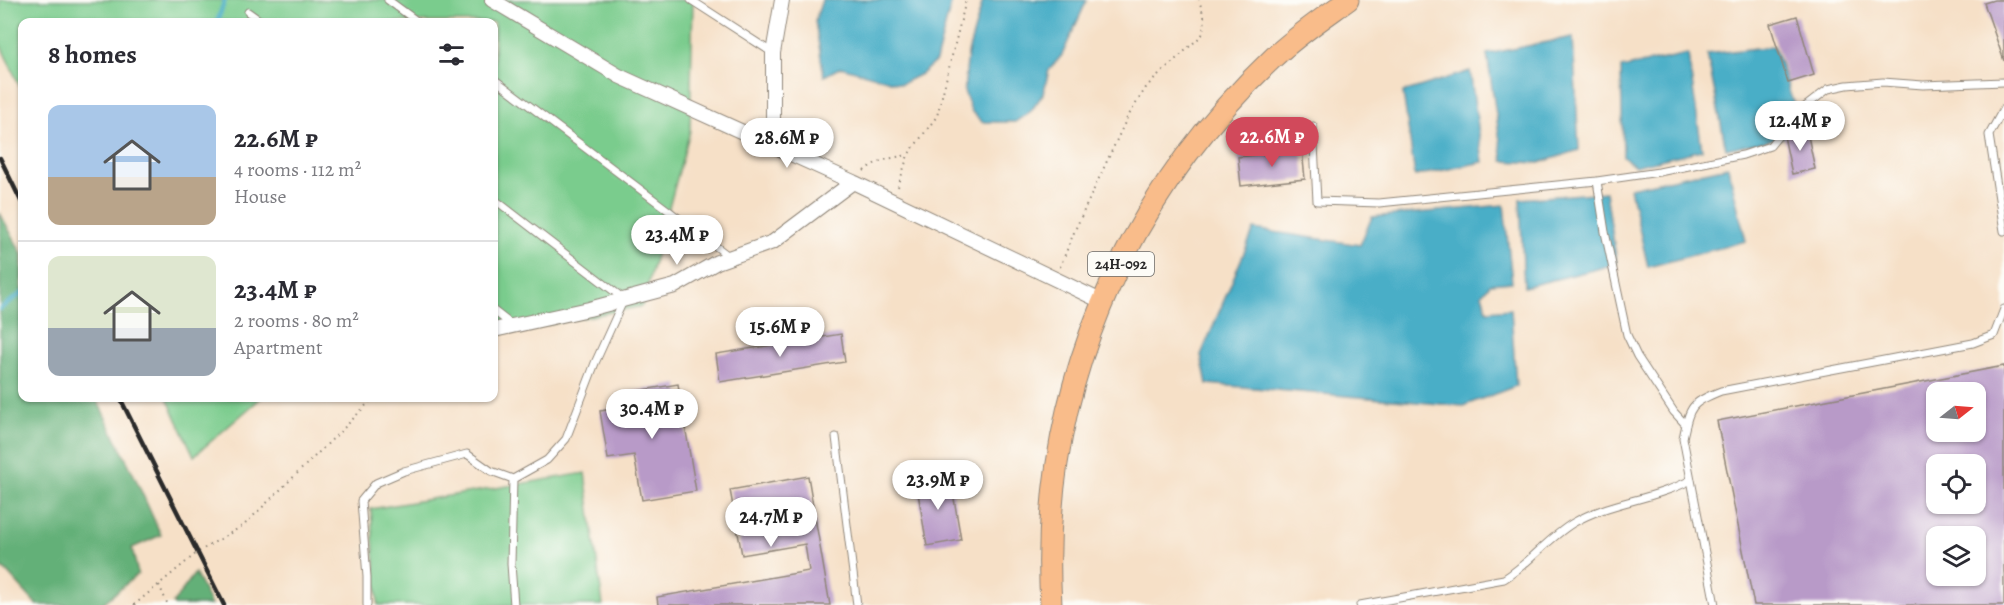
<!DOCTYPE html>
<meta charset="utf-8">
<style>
:root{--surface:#fff;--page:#f2f2f3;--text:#2b2b33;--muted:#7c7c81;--line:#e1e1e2;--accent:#d1495b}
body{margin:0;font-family:Alegreya,serif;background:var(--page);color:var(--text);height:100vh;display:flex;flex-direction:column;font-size:22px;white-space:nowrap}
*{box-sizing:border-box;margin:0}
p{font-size:20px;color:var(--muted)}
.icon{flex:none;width:33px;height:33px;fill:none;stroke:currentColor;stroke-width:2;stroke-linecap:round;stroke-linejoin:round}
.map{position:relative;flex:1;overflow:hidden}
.sheet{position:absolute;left:18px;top:18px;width:480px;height:384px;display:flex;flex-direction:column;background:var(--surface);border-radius:12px;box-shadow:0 2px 4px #0004}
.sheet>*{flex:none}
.needle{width:39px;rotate:73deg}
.tools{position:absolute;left:1926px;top:382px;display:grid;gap:12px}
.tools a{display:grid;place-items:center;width:60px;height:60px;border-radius:12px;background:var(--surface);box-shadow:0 2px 4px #0004;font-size:30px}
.price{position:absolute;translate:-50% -51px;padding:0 14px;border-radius:21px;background:#fff;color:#222;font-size:20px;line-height:39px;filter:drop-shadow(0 2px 3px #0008)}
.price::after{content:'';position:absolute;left:50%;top:36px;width:18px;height:14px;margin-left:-9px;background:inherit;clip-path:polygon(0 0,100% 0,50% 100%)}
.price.on{background:var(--accent);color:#fff}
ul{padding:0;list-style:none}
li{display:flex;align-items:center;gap:18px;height:150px;padding:0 30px}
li+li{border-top:2px solid var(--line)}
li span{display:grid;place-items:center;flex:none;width:168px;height:120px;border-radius:12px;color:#555}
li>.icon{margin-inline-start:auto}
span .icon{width:72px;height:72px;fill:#fffc;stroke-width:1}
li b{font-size:26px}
h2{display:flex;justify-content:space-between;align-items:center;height:72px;padding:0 30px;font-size:26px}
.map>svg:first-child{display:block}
</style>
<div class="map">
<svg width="2004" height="605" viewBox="0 0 2004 605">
<rect width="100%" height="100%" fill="#fdfcf7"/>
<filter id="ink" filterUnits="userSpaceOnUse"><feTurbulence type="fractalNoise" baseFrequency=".0167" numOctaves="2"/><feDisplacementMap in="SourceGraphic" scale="12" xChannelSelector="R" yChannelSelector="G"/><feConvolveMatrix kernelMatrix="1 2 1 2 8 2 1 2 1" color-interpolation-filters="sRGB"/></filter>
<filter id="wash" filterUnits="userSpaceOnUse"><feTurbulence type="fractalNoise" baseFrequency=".008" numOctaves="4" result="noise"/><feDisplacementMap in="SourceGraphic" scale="24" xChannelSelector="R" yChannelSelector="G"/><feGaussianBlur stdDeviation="1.35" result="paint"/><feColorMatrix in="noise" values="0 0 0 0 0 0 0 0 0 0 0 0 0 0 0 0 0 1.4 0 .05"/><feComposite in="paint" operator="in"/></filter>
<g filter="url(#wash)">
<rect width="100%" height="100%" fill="#f6e0c7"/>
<path fill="#7acc8d" stroke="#527c5c" stroke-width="1.5" d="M0 0H693L690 131 642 306 494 335V22H22V91L0 44Z
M167 398H261L194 456Z
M585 473 603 605H378L371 509Z"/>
<path fill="#63b078" stroke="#476e52" stroke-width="1.5" d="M0 213 22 254V398H96L134 475 161 535 132 548 138 574 101 605H37L5 570 0 568Z
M195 573 211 605H174L173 603Z"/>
<path fill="#48aec7" stroke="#3a6c79" stroke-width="1.5" d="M822 0H952L936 61 921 74 901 84 841 67 824 76 815 21Z
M983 0H1087L1062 55 1049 70 1043 94 1031 111 1015 122H982L971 111 964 91 968 53Z
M1573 37 1579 150 1539 163 1503 161 1487 54Z
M1774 46 1799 120 1784 137 1726 149 1707 54Z
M1688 54 1702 150 1635 166 1623 156 1621 68Z
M1470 71 1483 162 1415 176 1403 92Z
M1728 167 1746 241 1648 267 1630 188Z
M1606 192 1617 264 1524 287 1520 199Z
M1504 205 1512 282 1490 284 1482 294 1487 311 1511 309 1516 386 1463 406 1207 384 1201 355 1254 229 1360 245 1372 217Z"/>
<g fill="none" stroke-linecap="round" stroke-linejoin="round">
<path stroke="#48aec7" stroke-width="4.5" d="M217 22 225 0
M0 309 22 293"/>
</g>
<g id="blocks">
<path fill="#b89ac8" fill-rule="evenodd" d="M1994 0H2004V61L1984 3Z
M1797 16 1814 75 1788 83 1770 24Z
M1807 131 1815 169 1792 174 1784 136Z
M1302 150 1305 179 1241 186 1238 157Z
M841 334 845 362 720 382 716 354Z
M2004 366V605H1754L1717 421ZM1936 393H1976V432H1936ZM1936 465H1976V504H1936ZM1936 537H1976V576H1936Z
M678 384 696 491 642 500 634 455 608 459 600 411 626 407 624 393Z
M950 475 961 540 927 546 916 481Z
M808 476 830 605H658L657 597 809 571 805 544 742 555 730 490Z"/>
</g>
</g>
<g filter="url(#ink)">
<use href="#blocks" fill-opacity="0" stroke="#908679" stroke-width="1.5"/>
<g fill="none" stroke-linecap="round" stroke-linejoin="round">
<defs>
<path id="lane" d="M388 0 418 22
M691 0 773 53
M248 12 262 22
M494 79 730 257
M2004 108 1989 135 2004 231
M1313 126 1317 201 1379 203 1597 181
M494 199 624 299 595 363 566 439 547 460 513 479 511 564 514 605
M494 311 512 325
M1686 425 1674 412 1637 356 1627 335 1605 232 1597 181 1659 172 1743 155 1770 146 1797 113 1828 89 1847 85 1883 82 1923 85 2004 82
M836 437 857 605
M367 605V577L361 501 376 483 404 471 467 454 491 471 513 479
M1360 605 1504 579C1530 563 1547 539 1573 523 1602 506 1634 502 1665 491 1674 488 1683 484 1691 480
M1715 605 1683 438C1690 406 1690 403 1721 391L1973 343 1994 335 2004 309"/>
<path id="street" d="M492 0 619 76 853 182 1103 302
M773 146V53L782 0
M494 330 589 309 675 286 717 262 773 242 853 182"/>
<path id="primary" d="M1051 605C1038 397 1122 201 1273 58 1296 36 1323 18 1348 0"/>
</defs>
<use href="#lane" stroke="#908679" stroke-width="9"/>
<use href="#street" stroke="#908679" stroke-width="16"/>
<use href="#primary" stroke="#908679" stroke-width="23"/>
<path stroke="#908679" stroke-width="2" stroke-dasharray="1.5 4.5" stroke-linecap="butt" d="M864 171C876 160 892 158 908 155
M898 187 908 155 937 116 966 0
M1060 267 1075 230 1127 118 1147 86 1202 35 1205 20 1199 0
M159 585 168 605
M134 605 198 552 244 525 347 425 373 398"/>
<use href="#lane" stroke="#fff" stroke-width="7"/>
<use href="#street" stroke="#fff" stroke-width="14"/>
<use href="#primary" stroke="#f9bc8a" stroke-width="21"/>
<path stroke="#2b2b2b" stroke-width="4.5" d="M0 158 22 203
M120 398 224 605"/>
</g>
</g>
<g text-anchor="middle" stroke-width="4.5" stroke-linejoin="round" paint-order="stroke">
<rect fill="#fdfcf7" stroke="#6a6a68" stroke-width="1.5" x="1088" y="252" width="66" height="24" rx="4.5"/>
<g font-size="15" font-weight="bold" fill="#2b2b2b">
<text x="1121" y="269">24Н-092</text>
</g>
</g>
</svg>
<div class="tools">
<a><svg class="needle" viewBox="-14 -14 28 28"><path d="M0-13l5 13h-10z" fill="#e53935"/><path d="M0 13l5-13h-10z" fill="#7c7c81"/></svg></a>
<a><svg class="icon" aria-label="locate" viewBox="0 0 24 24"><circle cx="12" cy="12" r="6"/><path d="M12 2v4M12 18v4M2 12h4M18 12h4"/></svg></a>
<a><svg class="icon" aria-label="layers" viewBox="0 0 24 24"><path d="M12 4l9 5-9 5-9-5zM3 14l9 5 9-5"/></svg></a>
</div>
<b class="price" style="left:1800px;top:152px">12.4M ₽</b>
<b class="price on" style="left:1272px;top:168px">22.6M ₽</b>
<b class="price" style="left:787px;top:169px">28.6M ₽</b>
<b class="price" style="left:677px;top:266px">23.4M ₽</b>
<b class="price" style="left:780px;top:358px">15.6M ₽</b>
<b class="price" style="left:652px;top:440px">30.4M ₽</b>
<b class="price" style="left:938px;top:511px">23.9M ₽</b>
<b class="price" style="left:771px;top:548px">24.7M ₽</b>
<section class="sheet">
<h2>8 homes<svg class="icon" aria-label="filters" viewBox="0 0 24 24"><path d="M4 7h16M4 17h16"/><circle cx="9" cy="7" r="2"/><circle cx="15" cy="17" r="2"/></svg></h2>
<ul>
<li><span style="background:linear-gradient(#a9c7e8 60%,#b9a48a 0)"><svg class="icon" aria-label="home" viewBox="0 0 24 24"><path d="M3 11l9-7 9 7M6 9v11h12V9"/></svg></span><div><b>22.6M ₽</b><p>4 rooms · 112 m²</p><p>House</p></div></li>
<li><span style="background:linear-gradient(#dfe7d0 60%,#9aa5b1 0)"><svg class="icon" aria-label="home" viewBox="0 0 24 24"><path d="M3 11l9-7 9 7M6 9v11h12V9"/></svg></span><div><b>23.4M ₽</b><p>2 rooms · 80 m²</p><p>Apartment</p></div></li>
</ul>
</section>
</div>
